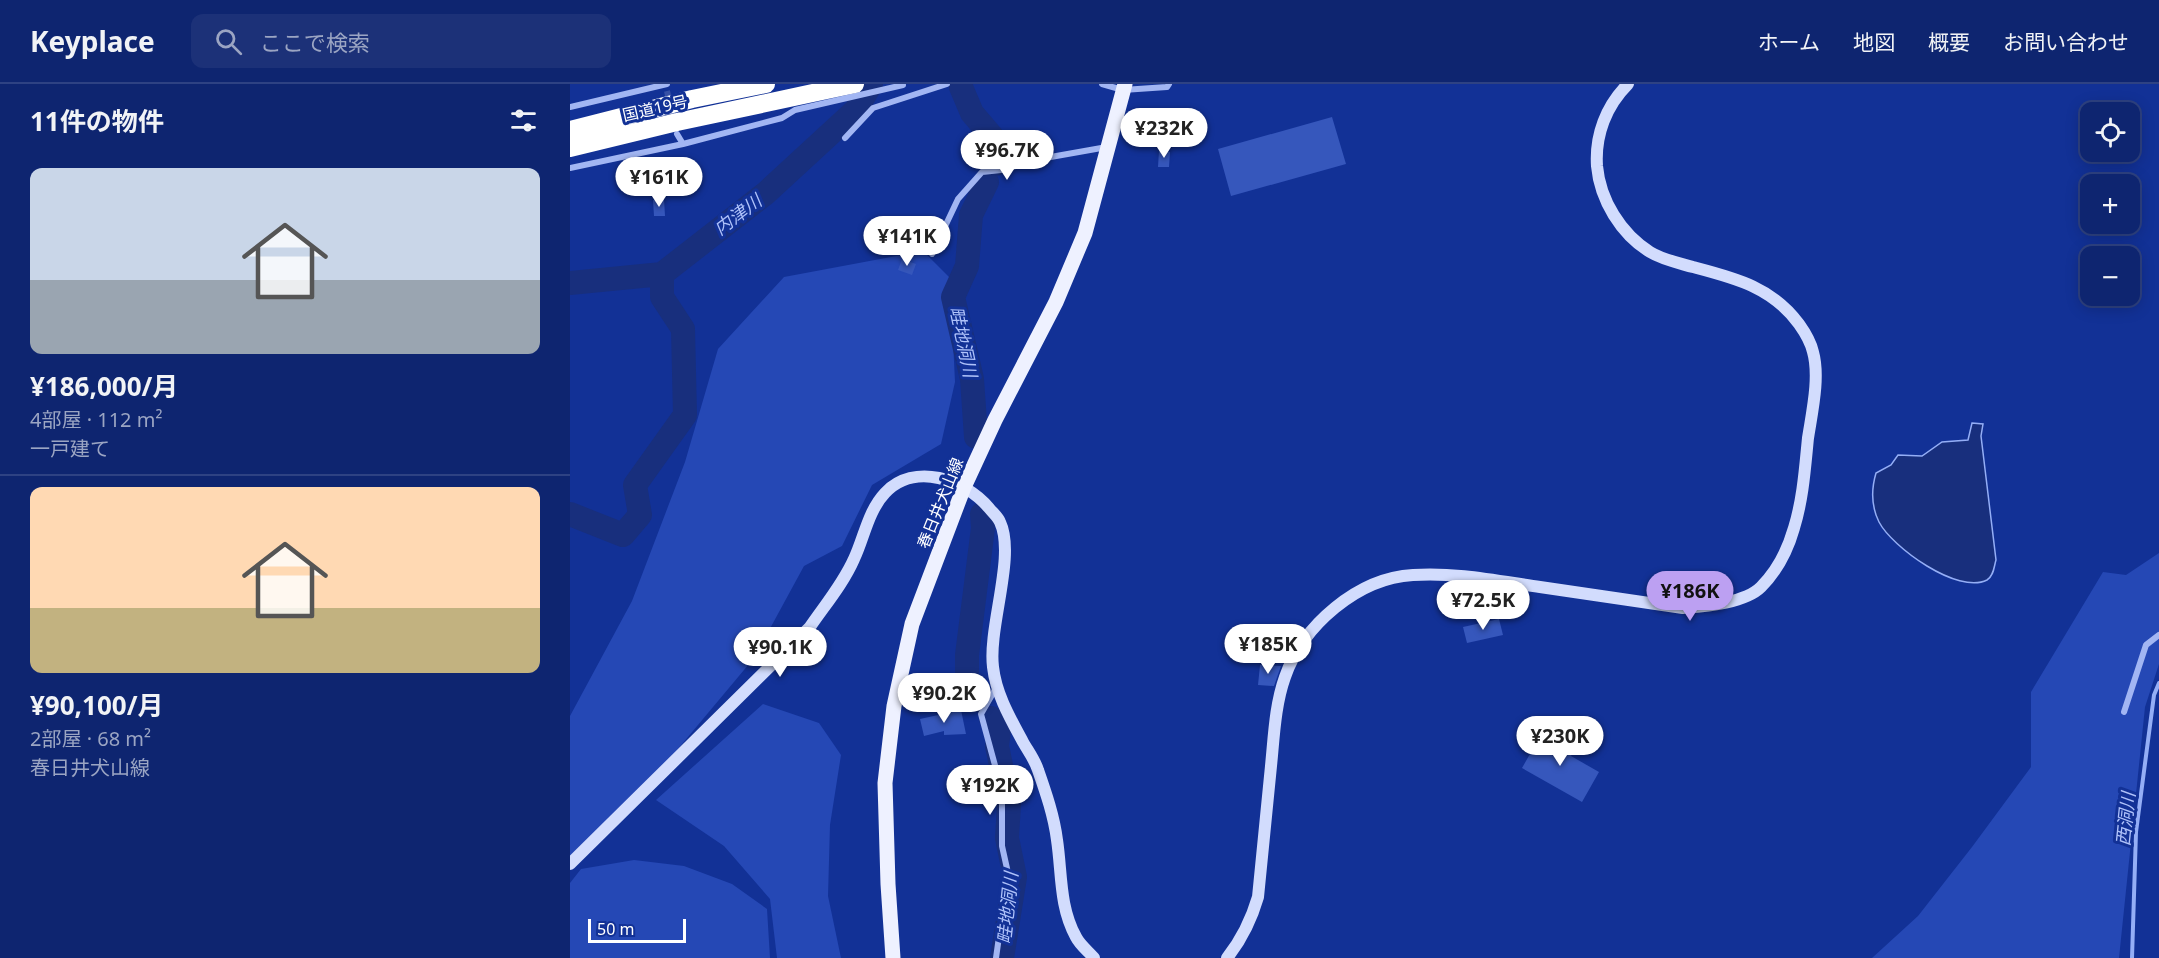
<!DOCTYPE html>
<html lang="ja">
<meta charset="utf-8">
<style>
:root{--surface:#0e2570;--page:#1c3178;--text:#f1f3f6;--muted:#9ba5c3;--line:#2e4283;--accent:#bca0f2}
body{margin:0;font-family:"Noto Sans","Noto Sans JP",sans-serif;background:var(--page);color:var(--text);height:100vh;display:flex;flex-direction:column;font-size:22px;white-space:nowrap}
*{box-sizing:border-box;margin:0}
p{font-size:20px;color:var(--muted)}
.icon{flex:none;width:33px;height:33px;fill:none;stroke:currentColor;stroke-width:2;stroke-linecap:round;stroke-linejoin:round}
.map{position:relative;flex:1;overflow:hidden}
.sheet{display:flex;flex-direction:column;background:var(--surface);width:570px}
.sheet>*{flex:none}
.buttons{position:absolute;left:1510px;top:18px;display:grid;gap:12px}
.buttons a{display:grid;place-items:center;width:60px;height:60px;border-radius:12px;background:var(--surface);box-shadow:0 3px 15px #0003,0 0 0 2px var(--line);font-size:30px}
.scale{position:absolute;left:18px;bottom:15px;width:98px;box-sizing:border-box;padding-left:6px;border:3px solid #fff;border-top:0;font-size:16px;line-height:21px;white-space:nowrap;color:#fff;-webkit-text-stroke:4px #123196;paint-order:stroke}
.price{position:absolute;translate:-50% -51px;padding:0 14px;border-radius:21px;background:#fff;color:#222;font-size:20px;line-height:39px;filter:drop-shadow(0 2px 3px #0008)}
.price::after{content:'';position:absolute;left:50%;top:36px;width:18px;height:14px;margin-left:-9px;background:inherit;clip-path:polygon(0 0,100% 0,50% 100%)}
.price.on{background:var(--accent);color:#111}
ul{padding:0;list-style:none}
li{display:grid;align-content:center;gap:12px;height:318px;padding:0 30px}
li+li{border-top:2px solid var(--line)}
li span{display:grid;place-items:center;height:186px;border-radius:12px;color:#555}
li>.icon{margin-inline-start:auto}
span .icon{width:108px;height:108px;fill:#fffc;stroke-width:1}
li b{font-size:26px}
h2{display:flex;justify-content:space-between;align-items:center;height:72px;padding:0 30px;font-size:26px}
header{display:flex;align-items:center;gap:36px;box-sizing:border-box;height:84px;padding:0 30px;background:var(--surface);border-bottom:2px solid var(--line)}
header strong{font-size:28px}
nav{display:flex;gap:33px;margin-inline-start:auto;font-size:21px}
.search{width:420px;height:54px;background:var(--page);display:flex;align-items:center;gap:15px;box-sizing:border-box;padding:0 21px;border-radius:12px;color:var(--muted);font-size:22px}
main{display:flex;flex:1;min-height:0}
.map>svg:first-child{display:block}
</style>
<header>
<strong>Keyplace</strong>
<div class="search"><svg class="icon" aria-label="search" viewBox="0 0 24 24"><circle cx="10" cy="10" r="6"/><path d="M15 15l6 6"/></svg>ここで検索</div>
<nav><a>ホーム</a><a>地図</a><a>概要</a><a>お問い合わせ</a></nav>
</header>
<main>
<section class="sheet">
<h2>11件の物件<svg class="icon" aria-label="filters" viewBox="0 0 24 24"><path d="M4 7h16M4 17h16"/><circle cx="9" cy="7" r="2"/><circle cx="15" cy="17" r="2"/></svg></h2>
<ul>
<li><span style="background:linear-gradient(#c9d6e8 60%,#9aa5b1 0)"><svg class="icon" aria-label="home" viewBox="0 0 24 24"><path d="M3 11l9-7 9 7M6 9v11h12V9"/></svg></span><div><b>¥186,000/月</b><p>4部屋 · 112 m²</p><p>一戸建て</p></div></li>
<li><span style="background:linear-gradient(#ffd9b3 65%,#c2b280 0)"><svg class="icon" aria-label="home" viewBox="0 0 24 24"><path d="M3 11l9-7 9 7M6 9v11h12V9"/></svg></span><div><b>¥90,100/月</b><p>2部屋 · 68 m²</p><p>春日井犬山線</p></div></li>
</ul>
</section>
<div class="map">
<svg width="1589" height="874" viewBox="0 0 1589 874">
<rect width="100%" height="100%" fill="#123196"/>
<path fill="#2548b5" d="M353 167 380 194 385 298 371 360 302 401 272 462 234 482 184 574 97 678 0 772V632L62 517 115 378 148 265 214 193Z
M1589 469V580L1575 623 1549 874H1302L1348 832 1402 763 1461 683V608L1533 488 1556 491Z
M193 620 249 639 271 671 260 741 258 812 271 874H207L200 815 154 762 86 716Z
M64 776 114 782 162 800 197 825 200 874H0V799L11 785Z"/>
<path fill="#182f7d" stroke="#94aef6" stroke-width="1.5" d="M1402 339 1413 340 1411 352 1426 476C1424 482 1424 492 1417 496 1388 511 1322 463 1309 438 1301 422 1301 406 1306 389L1321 381 1328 371 1352 372 1372 358 1398 356Z"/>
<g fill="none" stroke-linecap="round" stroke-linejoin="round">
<path stroke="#94aef6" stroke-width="4" d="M1562 874 1566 748 1584 611 1589 599"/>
<path stroke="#182f7d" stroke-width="24" d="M391 3 402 29 425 56V80
M0 199 92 190 196 109 286 26 301 0
M406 353 402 295 383 213 397 182 401 131 417 98
M0 430 53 451 70 431 65 401 115 331 113 245 92 213V190
M408 616 397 593V571L413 444 412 430
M421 634 429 646 427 662 439 720 437 754 445 793 432 874"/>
</g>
<path fill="#3657bc" d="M762 33 776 80 661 112 648 65Z
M589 67 600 68 599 83H588Z
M94 115 95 132H84L83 116Z
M332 175 346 180 342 191 328 186Z
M929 535 933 551 897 559 893 543Z
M690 581 711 582 704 602 688 601Z
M391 626 396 650 374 651V647L354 652 350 635Z
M977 648 1005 664 1001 672 1029 688 1012 718 952 684 969 654 972 656Z"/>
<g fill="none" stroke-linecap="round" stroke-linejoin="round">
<path stroke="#3650a6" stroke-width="6" stroke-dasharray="6 3" stroke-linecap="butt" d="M97 7 104 38"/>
<path stroke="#a2b6f3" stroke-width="6" d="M532 0 553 6 597 3 599 0
M0 23 97 0
M107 50 113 60
M275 54 303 24 377 0
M0 84 113 60 212 34 225 26 333 1
M362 170 388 115 412 88 431 86 475 74 537 63
M1554 628 1576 561 1589 551
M426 874 438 789 432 762V707L411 630 426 604"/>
<path stroke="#d2dcfd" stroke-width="12" d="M0 780 240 543C255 521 273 500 284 475 294 454 298 427 315 409 344 378 395 395 419 424 423 429 428 433 430 438 446 472 418 543 423 583 426 610 440 634 453 658 458 667 465 676 468 686 476 709 484 732 487 756 492 789 489 822 506 853 510 861 518 867 524 874
M657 874C672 855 681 837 688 813 692 769 697 726 701 682 704 652 705 621 715 593 733 541 788 494 843 491 885 488 928 497 970 503 1018 510 1065 517 1113 524 1136 522 1175 519 1191 503 1207 487 1218 465 1224 444 1233 415 1235 384 1238 354 1242 328 1250 293 1243 268 1241 259 1234 247 1229 240 1202 203 1165 194 1123 183 1109 179 1093 176 1080 168 1051 150 1030 116 1027 82 1025 51 1036 22 1058 0"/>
<path stroke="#eef1ff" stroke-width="15" d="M323 874 318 800 315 699 324 622 342 540 394 403 425 336 486 218 515 149 555 0"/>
<path stroke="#fff" stroke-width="18" d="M0 46 122 15 196 0
M0 64 107 38 285 0"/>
</g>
<g text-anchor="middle" stroke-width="6" stroke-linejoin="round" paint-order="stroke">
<g font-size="16" fill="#fff" stroke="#123196">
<text transform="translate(85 24) rotate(-13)" y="6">国道19号</text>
<text transform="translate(370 419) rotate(-68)" y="6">春日井犬山線</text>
</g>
<g font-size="18" font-style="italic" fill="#afc2fa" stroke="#123196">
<text transform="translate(168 131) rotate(-37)" y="6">内津川</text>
<text transform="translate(393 258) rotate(78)" y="6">畦地洞川</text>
<text transform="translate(1556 735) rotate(-84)" y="6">西洞川</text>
<text transform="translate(438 824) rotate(-84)" y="6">畦地洞川</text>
</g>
</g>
</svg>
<div class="buttons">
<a><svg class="icon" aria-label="locate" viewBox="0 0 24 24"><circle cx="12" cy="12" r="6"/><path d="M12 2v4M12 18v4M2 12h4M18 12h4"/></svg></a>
<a>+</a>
<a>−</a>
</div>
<div class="scale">50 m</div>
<b class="price" style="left:594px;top:75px">¥232K</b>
<b class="price" style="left:437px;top:97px">¥96.7K</b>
<b class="price" style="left:89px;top:124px">¥161K</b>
<b class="price" style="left:337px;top:183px">¥141K</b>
<b class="price on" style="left:1120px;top:538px">¥186K</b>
<b class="price" style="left:913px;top:547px">¥72.5K</b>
<b class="price" style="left:698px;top:591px">¥185K</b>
<b class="price" style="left:210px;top:594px">¥90.1K</b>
<b class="price" style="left:374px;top:640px">¥90.2K</b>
<b class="price" style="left:990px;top:683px">¥230K</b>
<b class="price" style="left:420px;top:732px">¥192K</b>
</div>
</main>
